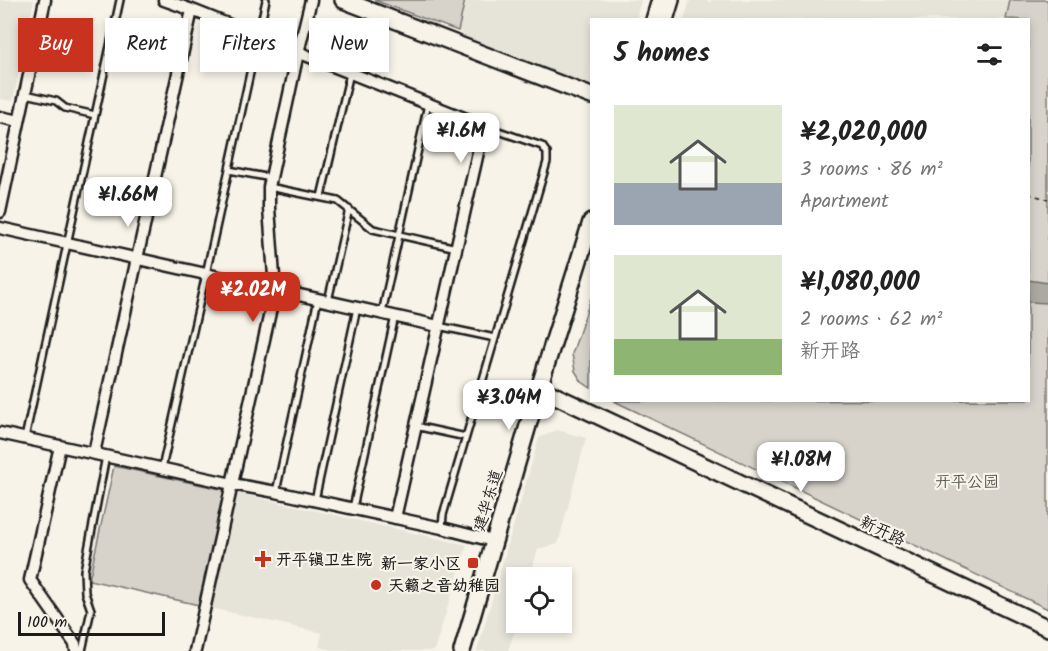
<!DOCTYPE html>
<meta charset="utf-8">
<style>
:root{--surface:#fff;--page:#f2f2f2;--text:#222;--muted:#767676;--accent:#c8321e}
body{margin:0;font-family:Kalam,"LXGW WenKai TC",sans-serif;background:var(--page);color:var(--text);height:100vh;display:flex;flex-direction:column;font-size:22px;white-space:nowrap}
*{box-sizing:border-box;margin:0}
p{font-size:20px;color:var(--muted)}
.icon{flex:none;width:33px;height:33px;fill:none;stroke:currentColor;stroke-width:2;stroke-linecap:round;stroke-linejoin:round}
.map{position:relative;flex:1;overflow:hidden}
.side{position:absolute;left:590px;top:18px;width:440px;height:384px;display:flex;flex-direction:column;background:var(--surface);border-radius:0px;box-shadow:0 3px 9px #0003}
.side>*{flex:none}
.guide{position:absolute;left:18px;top:18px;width:482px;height:54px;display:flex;gap:12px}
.controls{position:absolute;left:506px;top:567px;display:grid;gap:12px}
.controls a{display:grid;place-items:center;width:66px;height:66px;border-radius:0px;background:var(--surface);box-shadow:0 3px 9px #0003;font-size:30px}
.scale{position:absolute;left:18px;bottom:15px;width:147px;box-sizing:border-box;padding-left:6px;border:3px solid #1c1c1c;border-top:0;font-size:16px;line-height:21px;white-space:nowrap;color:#1c1c1c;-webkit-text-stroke:4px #f7f3e8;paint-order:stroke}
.price{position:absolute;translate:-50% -51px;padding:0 14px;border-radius:12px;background:#fff;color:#222;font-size:20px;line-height:39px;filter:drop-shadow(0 2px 3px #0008)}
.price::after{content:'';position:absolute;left:50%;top:36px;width:18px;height:14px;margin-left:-9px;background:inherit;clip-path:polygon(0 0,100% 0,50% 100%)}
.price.active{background:var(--accent);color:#fff}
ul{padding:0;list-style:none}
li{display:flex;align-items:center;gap:18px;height:150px;padding:0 24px}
li span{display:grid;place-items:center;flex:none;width:168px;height:120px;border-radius:0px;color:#555}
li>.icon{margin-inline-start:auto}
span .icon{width:72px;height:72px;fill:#fffc;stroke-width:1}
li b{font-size:26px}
h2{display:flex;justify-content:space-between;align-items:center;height:72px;padding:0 24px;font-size:26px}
.tag{padding:0 21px;border-radius:0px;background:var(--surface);box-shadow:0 3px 9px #0003;font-size:21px;line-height:54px}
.tag.active{background:var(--accent);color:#fff}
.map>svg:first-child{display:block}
</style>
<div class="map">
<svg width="1048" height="651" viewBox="0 0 1048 651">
<rect width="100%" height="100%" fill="#f7f3e8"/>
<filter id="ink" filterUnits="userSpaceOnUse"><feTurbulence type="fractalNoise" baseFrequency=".0167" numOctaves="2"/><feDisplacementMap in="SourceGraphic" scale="12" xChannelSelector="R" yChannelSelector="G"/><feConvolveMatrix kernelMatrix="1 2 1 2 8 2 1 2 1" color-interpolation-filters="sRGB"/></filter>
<g filter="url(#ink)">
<path fill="#e6e3d9" d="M0 0H34L13 101 0 99Z
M465 0H641L636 19 591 20V88L491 51 458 31Z
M690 0H701L711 2V0H1010L1006 19 684 20Z
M557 430 586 438 558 544 538 549 530 577 516 578 517 623 508 651H477L539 438Z
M237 493 467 545 434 651H336L319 647 322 633 211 608Z"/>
<path fill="#d7d3cb" stroke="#7a7874" stroke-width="1.5" d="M374 0H465L458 31Z
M1010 0H1048V609L614 401 1028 400V20L1006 19Z
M591 298V388L582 382 575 371 572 354Z
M114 466 225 490 199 605 89 580Z"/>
<path fill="#aca9a2" stroke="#72716c" stroke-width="1.5" d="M1028 280 1048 283V303L1028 302Z"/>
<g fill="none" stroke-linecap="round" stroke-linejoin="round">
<defs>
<path id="lane" d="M26 94 56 101 65 108 95 115
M229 170 271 178
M269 187 338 201 373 229 457 248
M321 197 350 73
M328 301 349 209
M382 313 428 104
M438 326 495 338
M415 426 466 437
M25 438 120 0
M162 468 206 274 266 0
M276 492 318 299
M315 500 357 308
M353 508 395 316
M442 528 443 515 547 162V153L542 146 484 126
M82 651 91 610 85 593 84 571 106 456"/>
<path id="street" d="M164 0 192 10 484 126 395 518
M0 117 19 121
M0 212 45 0
M0 228 438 326
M0 433 232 484 276 492 442 528 493 541
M60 446 30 580 75 644 76 651
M94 453 192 10
M195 651 275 290 269 208V187L298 53 311 0"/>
<path id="secondary" d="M343 0 591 96
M654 20 660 0
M665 20 671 0
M539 388 1048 628
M462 651 539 388 591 222"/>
</defs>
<use href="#lane" stroke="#1c1c1c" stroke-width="10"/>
<use href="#street" stroke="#1c1c1c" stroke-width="15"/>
<use href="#secondary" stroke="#1c1c1c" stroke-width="20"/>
<path stroke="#1c1c1c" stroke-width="1.5" stroke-dasharray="4.5 4.5" stroke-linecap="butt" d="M1028 194 1048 199"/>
<use href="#lane" stroke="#f7f3e8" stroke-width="5"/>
<use href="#street" stroke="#f7f3e8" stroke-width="10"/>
<use href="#secondary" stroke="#f7f3e8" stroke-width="15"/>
</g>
</g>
<g fill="#c8321e" stroke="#f7f3e8" stroke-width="2">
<path d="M260 550h6v6h6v6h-6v6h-6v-6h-6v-6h6z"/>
<rect x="467" y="557" width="12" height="12" rx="3"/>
<circle cx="376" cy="585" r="6"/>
</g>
<g text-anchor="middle" stroke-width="4.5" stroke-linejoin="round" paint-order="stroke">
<g font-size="16" fill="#545351" stroke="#f7f3e8">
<text x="967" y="487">开平公园</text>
</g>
<g font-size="16" fill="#1c1c1c" stroke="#f7f3e8">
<text transform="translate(487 500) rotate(-73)" y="6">建华东道</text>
<text transform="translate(883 530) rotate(25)" y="6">新开路</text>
</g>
<g font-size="16" font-weight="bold" fill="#1c1c1c" stroke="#f7f3e8" text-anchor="start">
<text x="276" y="565">开平镇卫生院</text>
<text x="461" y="569" text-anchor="end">新一家小区</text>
<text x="388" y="591">天籁之音幼稚园</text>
</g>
</g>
</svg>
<div class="controls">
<a><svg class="icon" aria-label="locate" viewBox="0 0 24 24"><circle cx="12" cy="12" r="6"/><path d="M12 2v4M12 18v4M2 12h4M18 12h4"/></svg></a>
</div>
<div class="scale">100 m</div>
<b class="price" style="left:461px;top:164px">¥1.6M</b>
<b class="price" style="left:128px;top:228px">¥1.66M</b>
<b class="price active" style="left:253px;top:323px">¥2.02M</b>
<b class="price" style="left:509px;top:431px">¥3.04M</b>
<b class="price" style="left:801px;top:493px">¥1.08M</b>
<div class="guide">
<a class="tag active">Buy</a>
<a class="tag">Rent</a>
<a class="tag">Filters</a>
<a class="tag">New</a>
</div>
<section class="side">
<h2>5 homes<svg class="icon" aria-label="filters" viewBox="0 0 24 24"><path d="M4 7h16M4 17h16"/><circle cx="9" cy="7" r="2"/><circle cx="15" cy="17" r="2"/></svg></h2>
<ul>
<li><span style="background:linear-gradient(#dfe7d0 65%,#9aa5b1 0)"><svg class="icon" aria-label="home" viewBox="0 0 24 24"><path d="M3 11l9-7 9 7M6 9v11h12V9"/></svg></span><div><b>¥2,020,000</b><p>3 rooms · 86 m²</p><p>Apartment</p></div></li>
<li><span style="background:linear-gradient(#dfe7d0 70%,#8fb573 0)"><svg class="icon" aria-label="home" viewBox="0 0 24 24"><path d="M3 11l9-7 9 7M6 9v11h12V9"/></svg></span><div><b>¥1,080,000</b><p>2 rooms · 62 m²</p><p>新开路</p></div></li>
</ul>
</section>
</div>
